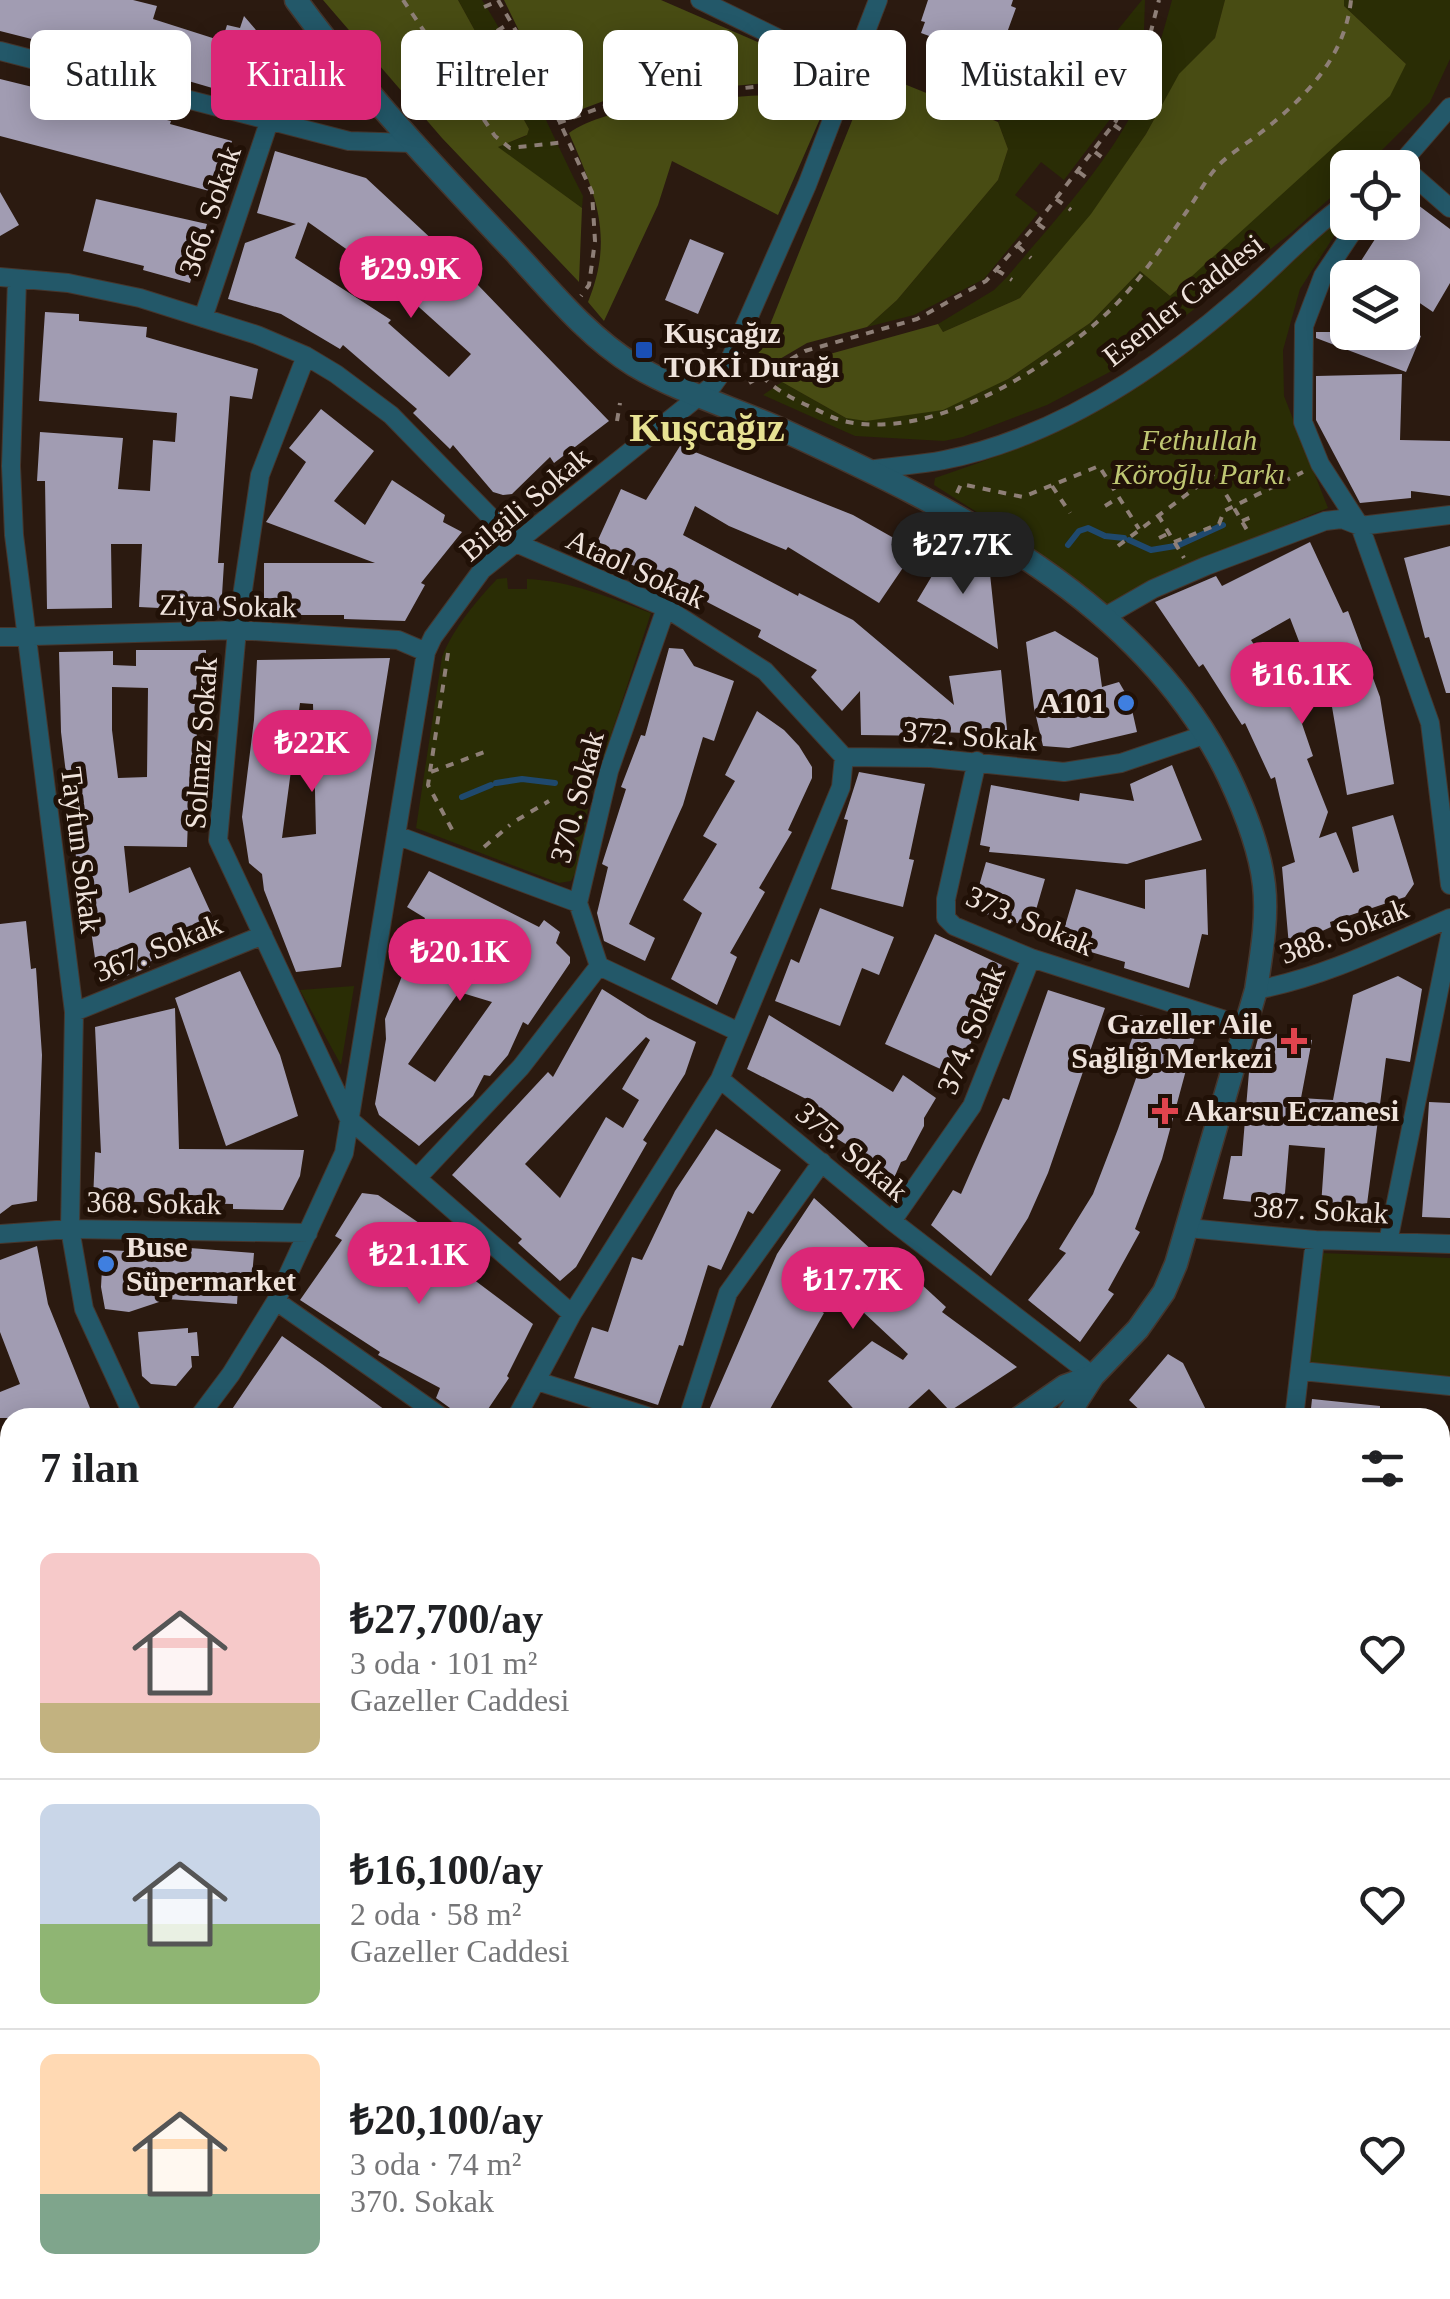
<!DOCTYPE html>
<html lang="tr">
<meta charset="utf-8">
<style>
:root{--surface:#fff;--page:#f2f2f2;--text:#202124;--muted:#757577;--line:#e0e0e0;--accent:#db2777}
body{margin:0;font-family:"Times New Roman",serif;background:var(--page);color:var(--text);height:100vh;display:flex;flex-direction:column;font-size:38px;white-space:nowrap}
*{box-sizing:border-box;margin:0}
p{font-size:32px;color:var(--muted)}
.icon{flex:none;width:55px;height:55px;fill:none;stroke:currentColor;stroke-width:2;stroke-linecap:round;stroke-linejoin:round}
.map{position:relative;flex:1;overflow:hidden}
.panel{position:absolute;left:0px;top:1408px;width:1450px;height:892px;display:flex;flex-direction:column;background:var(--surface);border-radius:30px 30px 0 0;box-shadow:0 5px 25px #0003}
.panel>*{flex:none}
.hud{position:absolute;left:30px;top:30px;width:1390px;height:90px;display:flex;gap:20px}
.fabs{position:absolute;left:1330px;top:150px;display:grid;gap:20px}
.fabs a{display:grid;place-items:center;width:90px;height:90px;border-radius:15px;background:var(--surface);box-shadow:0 5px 25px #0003;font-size:50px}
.price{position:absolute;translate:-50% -85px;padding:0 22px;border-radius:35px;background:var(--accent);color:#fff;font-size:32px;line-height:65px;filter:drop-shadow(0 2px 5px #0008)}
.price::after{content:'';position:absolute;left:50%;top:60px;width:30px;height:22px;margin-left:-15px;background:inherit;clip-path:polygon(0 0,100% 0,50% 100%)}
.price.selected{background:#222;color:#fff}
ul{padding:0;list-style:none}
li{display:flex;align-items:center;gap:30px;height:250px;padding:0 40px}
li+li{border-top:2px solid var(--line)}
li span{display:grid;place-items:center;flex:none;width:280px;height:200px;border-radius:15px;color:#555}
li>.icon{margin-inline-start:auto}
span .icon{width:120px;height:120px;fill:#fffc;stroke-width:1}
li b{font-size:42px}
h2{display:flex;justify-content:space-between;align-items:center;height:120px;padding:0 40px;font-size:42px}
.chip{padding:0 35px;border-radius:15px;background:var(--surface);box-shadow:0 5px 25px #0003;font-size:35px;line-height:90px}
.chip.selected{background:var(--accent);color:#fff}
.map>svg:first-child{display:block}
</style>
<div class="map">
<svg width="1450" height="2299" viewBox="0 0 1450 2299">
<rect width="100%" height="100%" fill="#2b1a10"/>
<path fill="#2a2d05" d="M458 0H482C522 62 549 130 583 196L582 208 497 147 526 136 529 129Z
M1142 0H1145L1144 30 1111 118 1064 180 1041 162 1015 195 1038 213 984 279 914 315 867 327 897 300 998 180 1008 149 998 122 1016 106 1095 58Z
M1172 0H1225L1215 38 1179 75 1146 134 1092 214 1020 298 943 332 938 324 994 290 1007 277C1051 224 1102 171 1134 110 1151 76 1162 37 1172 0Z
M1344 0H1450V59L1430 102 1365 167 1348 168 1347 183 1291 233 1123 365 1047 405 963 437 944 441 855 436 763 395 782 382 846 418 1008 379 1090 323 1140 271 1170 296 1406 64 1344 6Z
M1342 216 1345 219 1300 289 1283 350 1284 396 1328 508 1187 565 1106 605 1027 544 934 485 935 478C981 462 1026 447 1070 425 1173 375 1258 292 1342 216Z
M507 578 508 589H527V579C572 581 610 598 651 613L589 802 579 867 571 881 559 883 416 828 442 657C453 629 476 601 497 579Z
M354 986V987L341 1065 300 990Z
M1321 1253 1450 1258V1381L1308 1364Z
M1440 2261 1450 2262V2299H1209L1217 2290H1440Z
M908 2290H1176L1172 2299H907Z"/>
<path fill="#484c13" d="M323 0H458L529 129 527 135 498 147 582 208 579 282 442 138Z
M504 0H661L813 66 826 82V105L778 215 672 161 658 205 604 321 588 302C615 236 595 193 569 133 617 99 741 98 803 92L802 80 617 96 561 117Z
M1225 0H1344V6L1406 64 1390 96 1170 296 1140 271 1090 323 1008 379 943 410 866 421 846 418 782 382 819 357 938 324 943 332 1020 298 1091 214 1146 134 1179 74 1215 38Z
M872 71 998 122 1008 149 998 180 897 300 867 327 807 343 749 377Z"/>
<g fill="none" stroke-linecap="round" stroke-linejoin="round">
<path stroke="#1f496e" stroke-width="6" d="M1129 540 1151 550 1175 546
M1068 545 1079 531 1088 528 1105 536 1124 538
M1179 545 1223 525
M496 783 522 779 555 783
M462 797 491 785"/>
</g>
<path fill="#a19cb2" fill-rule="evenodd" d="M0 0H133L157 6 153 19 222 41 227 25 240 28 244 16 304 86 295 112 137 66 135 71 79 51 0 31Z
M928 0H1013L1011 6 1016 8 1001 49 996 47 992 59 921 33 925 22 921 21Z
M0 79 171 121 170 124 232 141 217 193 0 136Z
M275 151 366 178 450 256 609 421 554 463 550 457 512 494 503 495 493 492 453 445 450 449 413 413 417 409 343 345 340 349 281 314 228 299 245 243 296 224 257 213ZM308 222 349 251 406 304 410 299 471 354 449 377 388 323 391 320 295 258Z
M0 192 19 225 0 236Z
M1402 193 1450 229V283L1433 312 1402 291V278H1350L1386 222H1402Z
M96 199 207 224 190 283 143 270 144 266 83 251Z
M690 239 724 253 698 314 665 300Z
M1347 292 1348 332H1402V326L1421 336 1406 372 1316 338V332H1330Z
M45 312 79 314V321L147 327 146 337 258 369 252 399 230 396 218 563H224L221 611 139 607 142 544H111L112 608 47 609 45 481H37L40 432 123 438 118 489 150 491 153 440 175 442 177 413 39 401Z
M1402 374 1400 440 1450 441V496L1411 491V498L1360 503 1316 420V376Z
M321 409 374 451 334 501 365 525 392 480 445 515 443 522 462 532 421 583 425 585 405 621 344 619V615H264V563H375L266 522 306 462 289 448Z
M680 446 853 515 915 550 879 603 788 547 786 550 729 526 695 506 683 535 798 596 799 593 853 620 954 705 949 676 1001 670 1008 739 975 741 967 733 936 732V736L861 735 860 691 842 711 811 677 817 670 758 637 761 630 682 589 685 584 593 551 621 489 646 500Z
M1310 542 1343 613 1348 611 1380 697 1394 784 1347 795 1331 701 1323 704 1290 618 1251 640 1299 715 1313 756 1307 759 1328 812 1319 838 1336 832 1353 873 1359 871 1352 827 1393 815 1414 884 1405 897 1330 922 1331 927 1289 946 1282 867 1295 862 1275 777 1271 779 1245 723 1242 725 1203 664 1199 667 1155 602 1216 576 1222 586Z
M1450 546V693H1446L1429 637 1425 638 1404 558Z
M948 549 990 574 998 649 917 601Z
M1055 631 1098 658 1102 687 1119 682 1130 701 1137 732 1069 748 1043 746 1034 708 1026 642Z
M669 648 683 649 694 666 734 681 714 741 703 737 683 805 629 924 655 938 645 961 604 941 597 913 608 867 602 864 626 789 621 787 641 735 645 736Z
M136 650H206V687L198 688 196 764H190L187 847 124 846 129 893 190 867 221 935 149 962 150 967 99 986 84 881 79 882 61 732 59 652 113 651V665L136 666ZM112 687 148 688 147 777 118 778 112 730Z
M390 658 341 967 296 972 264 890 262 874 249 863 242 817 254 720 257 660ZM300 703 313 704 316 834 282 838Z
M757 711 784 730 799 746 812 767V778L788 830 792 832 759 888 765 892 730 953 737 957 717 1005 671 979 702 913 683 900 717 844 703 836 735 781 725 775Z
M1172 765 1202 840 1127 864 989 852 990 847 980 845 991 785 1079 801 1080 793 1134 801 1130 784Z
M859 772 925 784 909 859 914 860 903 907 831 889 848 820 844 819Z
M986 862 1045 879 1031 927 972 910Z
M1206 869 1208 935 1202 934 1189 988 1124 968 1125 962 1060 943 1076 889 1145 909V880Z
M429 871 539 927 544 920 560 932 556 943 570 957V963L528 1025 523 1022 508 1055 490 1076 484 1075 473 1096 419 1146 379 1115 375 1104 386 1039 385 1019 425 918 407 907ZM459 992 492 1002 435 1082 408 1064Z
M820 908 894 937 879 975 862 968 840 1026 775 1001 791 959 799 963Z
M26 921 31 969 36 968 42 1055 37 1201 12 1205 0 1214V924Z
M935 934 1002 965 970 1034 974 1036 956 1076 885 1044Z
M240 971 280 1055 298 1116 226 1146 175 998Z
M1398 976 1422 989 1410 1062 1386 1058 1366 1212 1321 1206 1325 1148 1289 1145 1284 1205 1223 1199 1231 1156H1242L1249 1072 1260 1031 1312 1040 1301 1098 1333 1100 1353 995Z
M602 989 648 1018 696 1042 685 1074 643 1140 647 1143 576 1267 560 1281 518 1243 522 1239 452 1175 548 1072 553 1077ZM646 1037 650 1040 622 1089 639 1100 623 1128 606 1117 560 1198 525 1164Z
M1048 990 1105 1008 1048 1173 1028 1218 991 1276 931 1225 953 1190 961 1194 1003 1098 1009 1100Z
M175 1008 179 1149 304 1150 300 1176 283 1210 233 1209V1204L93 1201 95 1152 101 1153 95 1027Z
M769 1015 893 1092 903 1075 936 1098 924 1118V1126L906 1160 901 1162 891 1185 855 1161 860 1153 802 1117 812 1102 747 1069Z
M1140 1015 1196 1033 1162 1159 1135 1229 1140 1232 1108 1290 1114 1294 1080 1342 1028 1300 1066 1253 1059 1249 1093 1194 1118 1129 1140 1067 1124 1062Z
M1429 1102 1450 1103V1218L1422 1217Z
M716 1129 781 1170 753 1214 748 1211 721 1270 708 1265 683 1346 679 1345 658 1405 574 1378 592 1327 608 1332 632 1257 642 1260 675 1191Z
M362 1193 378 1195 425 1227 420 1238 477 1272 473 1279 533 1324 507 1376 509 1378 482 1418H464L436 1398 440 1388 378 1355 380 1352 300 1300 342 1240 335 1236Z
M814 1198 902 1277 907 1271 946 1307 942 1312 1017 1367 950 1411 929 1389 897 1418H862L828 1381 872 1341 903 1360 908 1354 815 1267 794 1295 824 1313 765 1418H722L709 1410 777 1254Z
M37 1246 48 1304 94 1418H0V1392L20 1384 0 1332V1260Z
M177 1247 254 1253 252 1277 247 1276 246 1289 238 1288 237 1304 168 1299 129 1312 105 1309 101 1287 103 1250 177 1253Z
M188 1328V1333L197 1332 199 1356H191L192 1367 176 1386 151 1384 142 1376 138 1332Z
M282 1336 322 1364 396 1418H226Z
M1168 1354 1183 1363 1210 1418H1156L1152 1410 1145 1415 1129 1400Z
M1312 1399 1380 1406V1418H1310Z"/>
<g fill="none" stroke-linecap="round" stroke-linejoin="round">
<defs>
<path id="minor" d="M700 0 798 48 848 79
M0 51 349 141 412 143
M1397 168 1450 107
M1399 168 1401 165 1450 208
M1359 222 1323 276 1304 326 1303 422 1320 464 1360 526 1430 723 1450 885
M0 277 68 283 140 298 257 335 306 356 336 374 391 415 516 543 666 608 765 671 844 757 841 787 720 1079 572 1314 516 1418
M17 279 11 466 14 535 74 1012 70 1229 84 1309 134 1418
M203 318 269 122
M306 356 260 475 237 630 218 840 349 1119 572 1314
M868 470C893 466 919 465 944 460 1054 438 1155 371 1238 299 1275 267 1308 230 1348 202
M1106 616 1153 589 1206 566 1325 521 1342 519 1360 526 1450 515
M0 637 237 630 398 640 426 652
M844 757 931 758 1064 772 1121 763 1207 734
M977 761 946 899V918L954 926 1031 958 1244 1026
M396 835 578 903
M599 966 739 1032
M1256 990C1325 977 1386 946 1450 918
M74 1012 263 935
M720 1079 892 1221 1093 1376
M418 1177 521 1067 599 966 578 903 609 771 666 608
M892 1221 972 1106 1031 958
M1188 1228 1315 1240 1450 1244
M0 1234 70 1229 308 1233
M1388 1242 1450 936
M276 1301 443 1418
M1302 1371 1450 1386
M537 1381 653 1418
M198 1418 231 1374 276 1301 344 1153 426 652 433 637 482 570 713 385 728 364 807 185 878 0
M688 1418 728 1293 822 1162
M1294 1418 1315 1240
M0 1610H10
M0 1778 10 1782
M1440 1889 1450 1886
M19 2290 20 2299
M338 2290 340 2299
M617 2299 619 2290
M892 2299 893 2290
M1189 2299 1195 2290"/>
<path id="tertiary" d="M296 0C362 90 437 170 514 251 550 290 588 337 634 365 681 393 737 409 787 432 956 510 1145 601 1229 777 1245 811 1260 848 1264 885 1268 919 1261 956 1256 990L1176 1264 1164 1292 1138 1329 1093 1376 1066 1418
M1019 1418 1065 1386 1093 1376
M1440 1658 1450 1655
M1440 2103H1450"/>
<path id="secondary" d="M1440 1605H1450
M0 1999 10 2001"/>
</defs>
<use href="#minor" stroke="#46362d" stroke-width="20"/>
<use href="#tertiary" stroke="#46362d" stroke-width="25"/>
<use href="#secondary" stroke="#46362d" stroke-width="28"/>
<path stroke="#8e7f77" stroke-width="4" stroke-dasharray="8 8" stroke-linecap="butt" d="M403 0 495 136 510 148 566 142
M498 0 523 43 592 192 595 241 589 285 581 296
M484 7 498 1
M497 31 510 23
M508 49 522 45
M520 73 534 68
M1125 100 1140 110
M558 123 619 101 802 82
M1114 125 1127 134
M1095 152 1107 161
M1079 172 1091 181
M1056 199 1071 210
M1038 224 1051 233
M1018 246 1031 258
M997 270 1012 280
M762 376C775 390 795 400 813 408 824 413 836 420 848 422 932 438 1035 376 1096 323 1132 293 1161 249 1187 211 1197 197 1206 179 1217 167 1229 154 1246 144 1259 134 1304 99 1345 58 1351 0
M749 383 805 351 917 319 986 281 1034 227 1116 121 1150 35 1159 0
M617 421 620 403
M1052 486 1070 513
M957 493 961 484 1023 497 1099 466 1139 529
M1105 506 1118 498
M1158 515 1184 558
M1242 521 1254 516
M1159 538 1169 533
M1174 542 1219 524 1224 511 1303 472
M1118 546 1214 474 1247 530
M448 653 428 785 455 835
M431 772 487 751
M517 820 549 801
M484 847 510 825
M988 2299 995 2290"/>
<use href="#minor" stroke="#235869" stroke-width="18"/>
<use href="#tertiary" stroke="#235869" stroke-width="22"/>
<use href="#secondary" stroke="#127893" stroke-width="25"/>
</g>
<rect fill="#1a4fb4" stroke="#211107" stroke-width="4" x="634" y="340" width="20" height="20" rx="5"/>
<g fill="#3f7fe0" stroke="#211107" stroke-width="4">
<circle cx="1126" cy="703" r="10"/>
<circle cx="106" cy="1264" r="10"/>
</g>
<g fill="#e0444e" stroke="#211107" stroke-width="4">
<path d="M1289 1026h10v10h10v10h-10v10h-10v-10h-10v-10h10z"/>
<path d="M1160 1096h10v10h10v10h-10v10h-10v-10h-10v-10h10z"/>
</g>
<g text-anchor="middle" stroke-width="10" stroke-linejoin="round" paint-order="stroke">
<g font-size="30" fill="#efe3dc" stroke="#211107">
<text transform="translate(210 211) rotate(-71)" y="10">366. Sokak</text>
<text transform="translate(1183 300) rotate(-38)" y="10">Esenler Caddesi</text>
<text transform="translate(525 504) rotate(-40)" y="10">Bilgili Sokak</text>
<text transform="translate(636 569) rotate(25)" y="10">Ataol Sokak</text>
<text transform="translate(228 606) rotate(1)" y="10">Ziya Sokak</text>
<text transform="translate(970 736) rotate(4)" y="10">372. Sokak</text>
<text transform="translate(201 743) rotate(-86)" y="10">Solmaz Sokak</text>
<text transform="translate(577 797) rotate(-75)" y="10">370. Sokak</text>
<text transform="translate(81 850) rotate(83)" y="10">Tayfun Sokak</text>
<text transform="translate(1030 921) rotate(23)" y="10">373. Sokak</text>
<text transform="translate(1344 931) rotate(-21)" y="10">388. Sokak</text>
<text transform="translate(158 948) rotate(-22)" y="10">367. Sokak</text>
<text transform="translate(971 1030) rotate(-68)" y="10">374. Sokak</text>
<text transform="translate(852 1152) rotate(40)" y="10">375. Sokak</text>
<text transform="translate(154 1203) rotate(1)" y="10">368. Sokak</text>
<text transform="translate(1321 1210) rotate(3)" y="10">387. Sokak</text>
</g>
<g font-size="30" font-weight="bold" fill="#efe3dc" stroke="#211107" text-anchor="start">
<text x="664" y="343">Kuşcağız<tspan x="664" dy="34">TOKİ Durağı</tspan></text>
<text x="1106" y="713" text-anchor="end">A101</text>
<text x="1272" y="1034" text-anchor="end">Gazeller Aile<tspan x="1272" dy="34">Sağlığı Merkezi</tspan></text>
<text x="1185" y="1121">Akarsu Eczanesi</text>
<text x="126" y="1257">Buse<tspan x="126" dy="34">Süpermarket</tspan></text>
</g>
<g font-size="30" font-style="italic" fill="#bfc773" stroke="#211107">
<text x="1199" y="450">Fethullah<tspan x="1199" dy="34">Köroğlu Parkı</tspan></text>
</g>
<g font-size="40" font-weight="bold" fill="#e7e293" stroke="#211107">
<text x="707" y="441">Kuşcağız</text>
</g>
</g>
</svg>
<div class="fabs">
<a><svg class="icon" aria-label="locate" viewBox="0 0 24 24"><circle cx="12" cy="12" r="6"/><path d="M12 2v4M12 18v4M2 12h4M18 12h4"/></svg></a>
<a><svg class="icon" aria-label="layers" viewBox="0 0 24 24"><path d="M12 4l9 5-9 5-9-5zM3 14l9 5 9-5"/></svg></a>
</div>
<b class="price" style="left:411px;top:321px">₺29.9K</b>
<b class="price selected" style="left:963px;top:597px">₺27.7K</b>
<b class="price" style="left:1302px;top:727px">₺16.1K</b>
<b class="price" style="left:312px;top:795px">₺22K</b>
<b class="price" style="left:460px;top:1004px">₺20.1K</b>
<b class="price" style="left:419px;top:1307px">₺21.1K</b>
<b class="price" style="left:853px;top:1332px">₺17.7K</b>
<div class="hud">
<a class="chip">Satılık</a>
<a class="chip selected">Kiralık</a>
<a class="chip">Filtreler</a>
<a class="chip">Yeni</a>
<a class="chip">Daire</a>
<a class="chip">Müstakil ev</a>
</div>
<section class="panel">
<h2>7 ilan<svg class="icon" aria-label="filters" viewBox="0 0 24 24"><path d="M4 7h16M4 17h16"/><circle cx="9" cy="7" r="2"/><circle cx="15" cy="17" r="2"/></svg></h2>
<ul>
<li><span style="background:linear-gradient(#f6c9c9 75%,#c2b280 0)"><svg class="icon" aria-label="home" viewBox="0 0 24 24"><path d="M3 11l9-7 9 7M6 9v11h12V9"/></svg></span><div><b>₺27,700/ay</b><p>3 oda · 101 m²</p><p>Gazeller Caddesi</p></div><svg class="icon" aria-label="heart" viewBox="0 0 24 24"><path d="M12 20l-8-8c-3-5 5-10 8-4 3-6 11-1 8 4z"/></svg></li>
<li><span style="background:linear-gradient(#c9d6e8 60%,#8fb573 0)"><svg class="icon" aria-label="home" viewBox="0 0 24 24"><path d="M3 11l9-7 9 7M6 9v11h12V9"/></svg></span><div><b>₺16,100/ay</b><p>2 oda · 58 m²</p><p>Gazeller Caddesi</p></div><svg class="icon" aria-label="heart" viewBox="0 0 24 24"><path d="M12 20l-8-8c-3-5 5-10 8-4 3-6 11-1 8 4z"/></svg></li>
<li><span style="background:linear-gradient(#ffd9b3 70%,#7fa58c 0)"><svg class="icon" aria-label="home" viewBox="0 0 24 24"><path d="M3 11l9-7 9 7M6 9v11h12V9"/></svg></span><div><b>₺20,100/ay</b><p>3 oda · 74 m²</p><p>370. Sokak</p></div><svg class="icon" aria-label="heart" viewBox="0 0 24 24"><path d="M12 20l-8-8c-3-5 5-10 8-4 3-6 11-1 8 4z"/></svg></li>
</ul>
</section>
</div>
